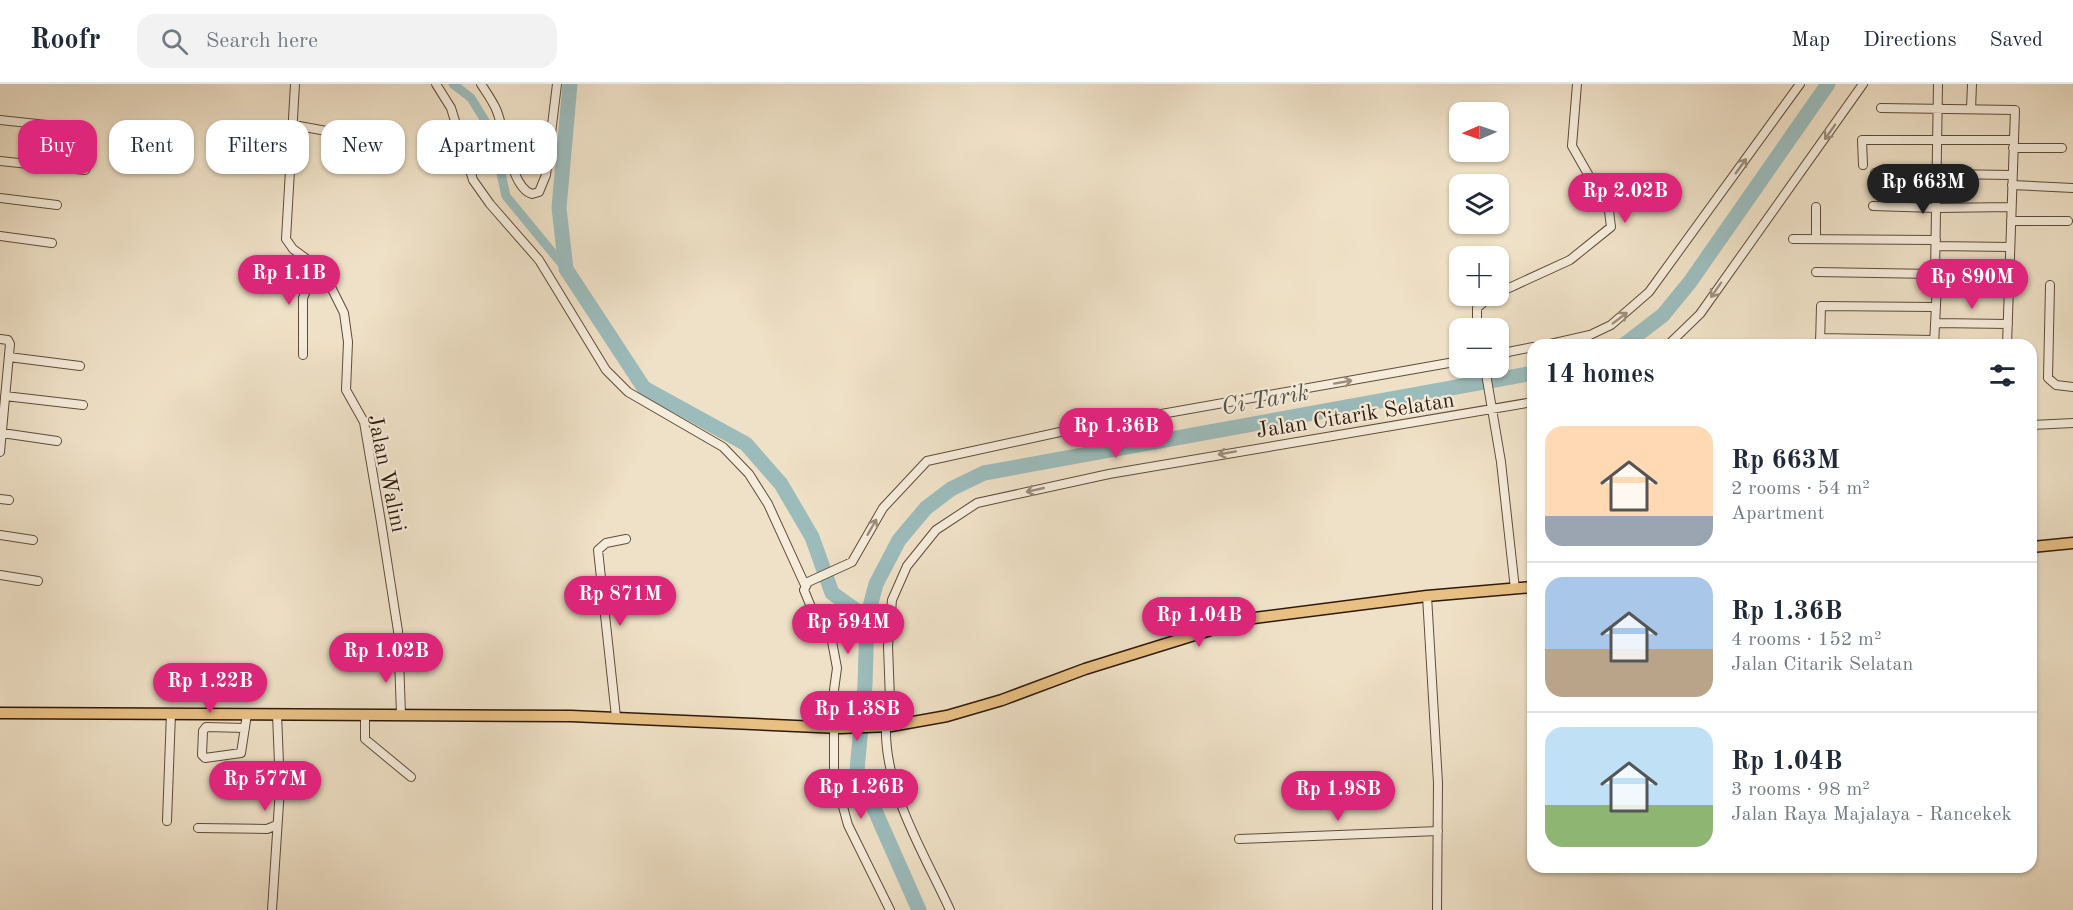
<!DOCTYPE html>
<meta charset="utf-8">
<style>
:root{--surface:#fff;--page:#f2f2f3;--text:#1f2937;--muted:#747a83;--line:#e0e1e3;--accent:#db2777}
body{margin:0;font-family:"Old Standard TT",serif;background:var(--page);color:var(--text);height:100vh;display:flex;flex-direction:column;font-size:22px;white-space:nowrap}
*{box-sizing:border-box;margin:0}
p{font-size:20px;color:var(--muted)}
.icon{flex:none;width:33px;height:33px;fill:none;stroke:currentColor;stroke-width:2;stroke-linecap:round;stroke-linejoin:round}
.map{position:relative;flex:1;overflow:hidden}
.sheet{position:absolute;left:1527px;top:255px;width:510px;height:534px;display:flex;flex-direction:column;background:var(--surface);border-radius:18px;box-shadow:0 2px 4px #0004}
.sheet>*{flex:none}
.guide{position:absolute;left:18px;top:36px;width:570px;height:54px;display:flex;gap:12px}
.needle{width:39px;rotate:268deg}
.tools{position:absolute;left:1449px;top:18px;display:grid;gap:12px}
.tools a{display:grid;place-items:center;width:60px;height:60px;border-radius:12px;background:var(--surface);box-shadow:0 2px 4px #0004;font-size:30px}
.price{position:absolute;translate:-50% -51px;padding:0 14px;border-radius:21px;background:var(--accent);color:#fff;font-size:20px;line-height:39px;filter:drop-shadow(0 2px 3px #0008)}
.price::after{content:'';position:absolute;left:50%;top:36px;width:18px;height:14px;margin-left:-9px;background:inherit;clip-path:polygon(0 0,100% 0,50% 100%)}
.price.selected{background:#222;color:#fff}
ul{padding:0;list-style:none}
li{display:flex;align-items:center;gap:18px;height:150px;padding:0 18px}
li+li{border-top:2px solid var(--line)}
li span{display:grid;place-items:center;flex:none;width:168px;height:120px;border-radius:18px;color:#555}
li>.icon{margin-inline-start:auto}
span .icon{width:72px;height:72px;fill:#fffc;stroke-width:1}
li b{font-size:26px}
h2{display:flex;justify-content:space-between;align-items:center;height:72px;padding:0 18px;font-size:26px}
.tag{padding:0 21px;border-radius:18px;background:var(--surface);box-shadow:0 2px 4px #0004;font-size:21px;line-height:54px}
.tag.selected{background:var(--accent);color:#fff}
header{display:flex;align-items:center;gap:36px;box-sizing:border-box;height:84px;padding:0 30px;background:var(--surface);border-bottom:2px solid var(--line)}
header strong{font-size:28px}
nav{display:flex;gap:33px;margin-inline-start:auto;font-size:21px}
.search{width:420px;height:54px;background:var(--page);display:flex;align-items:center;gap:15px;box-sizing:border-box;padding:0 21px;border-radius:18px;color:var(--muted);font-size:22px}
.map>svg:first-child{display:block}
</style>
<header>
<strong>Roofr</strong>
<div class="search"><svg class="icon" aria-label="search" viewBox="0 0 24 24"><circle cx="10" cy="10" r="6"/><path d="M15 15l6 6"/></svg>Search here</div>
<nav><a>Map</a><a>Directions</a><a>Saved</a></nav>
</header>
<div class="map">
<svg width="2073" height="826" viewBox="0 0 2073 826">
<rect width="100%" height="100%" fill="#efe1c7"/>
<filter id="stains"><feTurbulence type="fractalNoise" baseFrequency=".00333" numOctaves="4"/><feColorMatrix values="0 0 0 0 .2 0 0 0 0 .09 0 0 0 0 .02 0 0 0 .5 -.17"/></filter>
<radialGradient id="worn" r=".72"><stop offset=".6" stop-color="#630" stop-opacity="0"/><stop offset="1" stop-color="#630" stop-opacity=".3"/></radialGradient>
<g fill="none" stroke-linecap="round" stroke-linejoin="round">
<path stroke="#9cbcbc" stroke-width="9" d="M453 0 471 14 492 48 506 112 566 185"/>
<path stroke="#9cbcbc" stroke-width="15" d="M570 0 559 124 566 185 644 304 746 360 781 400 812 453 832 509 867 534
M1624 261 1663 231 1690 198 1828 0
M919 826 857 686 865 601 867 534 876 500 899 456 926 424 951 405 984 389 1533 289"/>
<defs>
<path id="minor" d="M295 0 286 155 293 165 316 182 332 205 344 229 348 258 346 306 364 338 381 438 398 547 401 630
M436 0 451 24 473 96 490 120 539 176 606 286 628 308 723 363 749 390 768 420 805 501
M481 0C486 8 492 16 496 25 505 44 510 104 532 110L539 108 546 91 557 0
M1881 24 2015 26 2007 261
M1971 25 1972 0
M0 36 84 45 91 52 88 81 85 86 0 77
M294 41 380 57
M2013 64H2062
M1863 81 1862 56H2014
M1875 89 2012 91
M2012 101 2073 104
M0 114 57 121
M1873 122 1936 124 2011 123
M2011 137H2068
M0 152 52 159
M1793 155 1936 156
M1816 155V123
M1936 162 2010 163
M1816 188 1935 190
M1937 201H2009
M2050 201 2048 294 2056 301 2073 303
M1498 209 1570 176 1611 143 1609 127 1572 62 1577 0
M1936 239 2008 240
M1477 244V224L1491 212
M1820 254 1933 256
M0 255 8 256 10 260 0 368
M1546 261 1590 251 1611 241 1649 208 1800 0
M1668 261 1700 230 1863 0
M1820 261 1821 222 1934 223
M1934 261 1937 201 1935 190 1938 0
M1498 270 1533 263
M303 271V214L316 182
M9 273 80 282
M1485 284 1501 378 1515 505
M5 312 83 321
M2031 341 2073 339
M2 349 57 357
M0 415 9 416
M0 451 33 456
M0 491 38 497
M1427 512 1438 699 1437 826
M365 631V655L411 693
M616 633 598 466 606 459 626 455
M886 642C884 706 924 769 950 826
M891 642 888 562 892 516 907 482 936 446 977 419 1109 390 1533 318
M245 644 206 643 203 647 202 671 205 674 241 669 247 630
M167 737 171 629
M198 744 267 745 277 741
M1239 755 1438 747
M272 826 280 704 277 630
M890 826 848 741 834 690V606L837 584 831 552 811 523 804 506 808 498 852 478 883 424 927 377 1060 348 1460 277"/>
<path id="major" d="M2031 463 2073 459
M0 629 571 632 840 644 891 642 947 632 1002 616 1085 585 1246 535 1427 512 1533 503"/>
</defs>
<use href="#minor" stroke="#5f4c39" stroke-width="10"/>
<use href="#major" stroke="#2f1a0a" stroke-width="13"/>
<use href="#minor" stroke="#f5ecdb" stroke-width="8"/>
<use href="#major" stroke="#e8c084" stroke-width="10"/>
</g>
<defs><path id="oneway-shaft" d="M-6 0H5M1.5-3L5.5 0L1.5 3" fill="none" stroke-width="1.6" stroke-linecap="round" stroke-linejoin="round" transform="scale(1.5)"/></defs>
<g stroke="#9c8e7d">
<use href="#oneway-shaft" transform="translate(1830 48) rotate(125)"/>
<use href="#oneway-shaft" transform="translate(1741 82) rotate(-54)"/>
<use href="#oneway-shaft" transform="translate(1716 206) rotate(125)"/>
<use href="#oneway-shaft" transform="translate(1620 234) rotate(-37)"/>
<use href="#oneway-shaft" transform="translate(1343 298) rotate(-10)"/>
<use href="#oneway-shaft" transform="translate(1227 369) rotate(170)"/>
<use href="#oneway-shaft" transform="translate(1035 406) rotate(167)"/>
<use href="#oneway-shaft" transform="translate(872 443) rotate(-60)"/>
</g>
<g text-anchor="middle" stroke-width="4.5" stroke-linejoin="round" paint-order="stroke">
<g font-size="22" fill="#2f1a0a" stroke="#f5ecdb">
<text transform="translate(1355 330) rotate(-9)" y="8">Jalan Citarik Selatan</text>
<text transform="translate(388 389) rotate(78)" y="8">Jalan Walini</text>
</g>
<g font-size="24" font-style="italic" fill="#555348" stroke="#f5ecdb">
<text transform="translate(1265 315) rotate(-10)" y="8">Ci Tarik</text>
</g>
</g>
<rect width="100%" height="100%" filter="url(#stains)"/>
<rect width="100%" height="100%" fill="url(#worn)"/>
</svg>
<div class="tools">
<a><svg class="needle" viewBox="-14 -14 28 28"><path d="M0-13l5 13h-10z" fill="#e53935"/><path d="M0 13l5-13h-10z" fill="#747a83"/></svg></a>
<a><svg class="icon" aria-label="layers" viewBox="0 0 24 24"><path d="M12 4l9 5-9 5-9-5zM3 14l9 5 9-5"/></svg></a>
<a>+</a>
<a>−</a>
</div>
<b class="price selected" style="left:1923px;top:131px">Rp 663M</b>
<b class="price" style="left:1625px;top:140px">Rp 2.02B</b>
<b class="price" style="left:289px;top:222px">Rp 1.1B</b>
<b class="price" style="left:1972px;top:226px">Rp 890M</b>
<b class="price" style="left:1116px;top:375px">Rp 1.36B</b>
<b class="price" style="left:620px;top:543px">Rp 871M</b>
<b class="price" style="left:1199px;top:564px">Rp 1.04B</b>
<b class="price" style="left:848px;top:571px">Rp 594M</b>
<b class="price" style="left:386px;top:600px">Rp 1.02B</b>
<b class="price" style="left:210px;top:630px">Rp 1.22B</b>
<b class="price" style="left:857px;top:658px">Rp 1.38B</b>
<b class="price" style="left:265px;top:728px">Rp 577M</b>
<b class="price" style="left:861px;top:736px">Rp 1.26B</b>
<b class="price" style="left:1338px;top:738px">Rp 1.98B</b>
<div class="guide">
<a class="tag selected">Buy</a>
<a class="tag">Rent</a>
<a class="tag">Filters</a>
<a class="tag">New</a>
<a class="tag">Apartment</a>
</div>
<section class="sheet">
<h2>14 homes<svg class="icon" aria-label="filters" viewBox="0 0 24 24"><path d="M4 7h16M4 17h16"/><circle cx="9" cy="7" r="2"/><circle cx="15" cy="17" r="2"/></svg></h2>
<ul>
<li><span style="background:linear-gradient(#ffd9b3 75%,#9aa5b1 0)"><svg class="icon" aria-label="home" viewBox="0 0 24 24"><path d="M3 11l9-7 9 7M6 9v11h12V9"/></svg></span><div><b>Rp 663M</b><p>2 rooms · 54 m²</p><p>Apartment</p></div></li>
<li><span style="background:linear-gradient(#a9c7e8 60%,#b9a48a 0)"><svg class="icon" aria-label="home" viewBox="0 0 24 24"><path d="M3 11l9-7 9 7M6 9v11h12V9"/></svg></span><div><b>Rp 1.36B</b><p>4 rooms · 152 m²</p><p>Jalan Citarik Selatan</p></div></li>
<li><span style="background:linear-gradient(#bfe0f5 65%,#8fb573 0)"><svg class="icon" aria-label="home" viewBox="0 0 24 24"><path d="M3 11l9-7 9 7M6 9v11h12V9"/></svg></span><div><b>Rp 1.04B</b><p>3 rooms · 98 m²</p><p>Jalan Raya Majalaya - Rancekek</p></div></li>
</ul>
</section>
</div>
